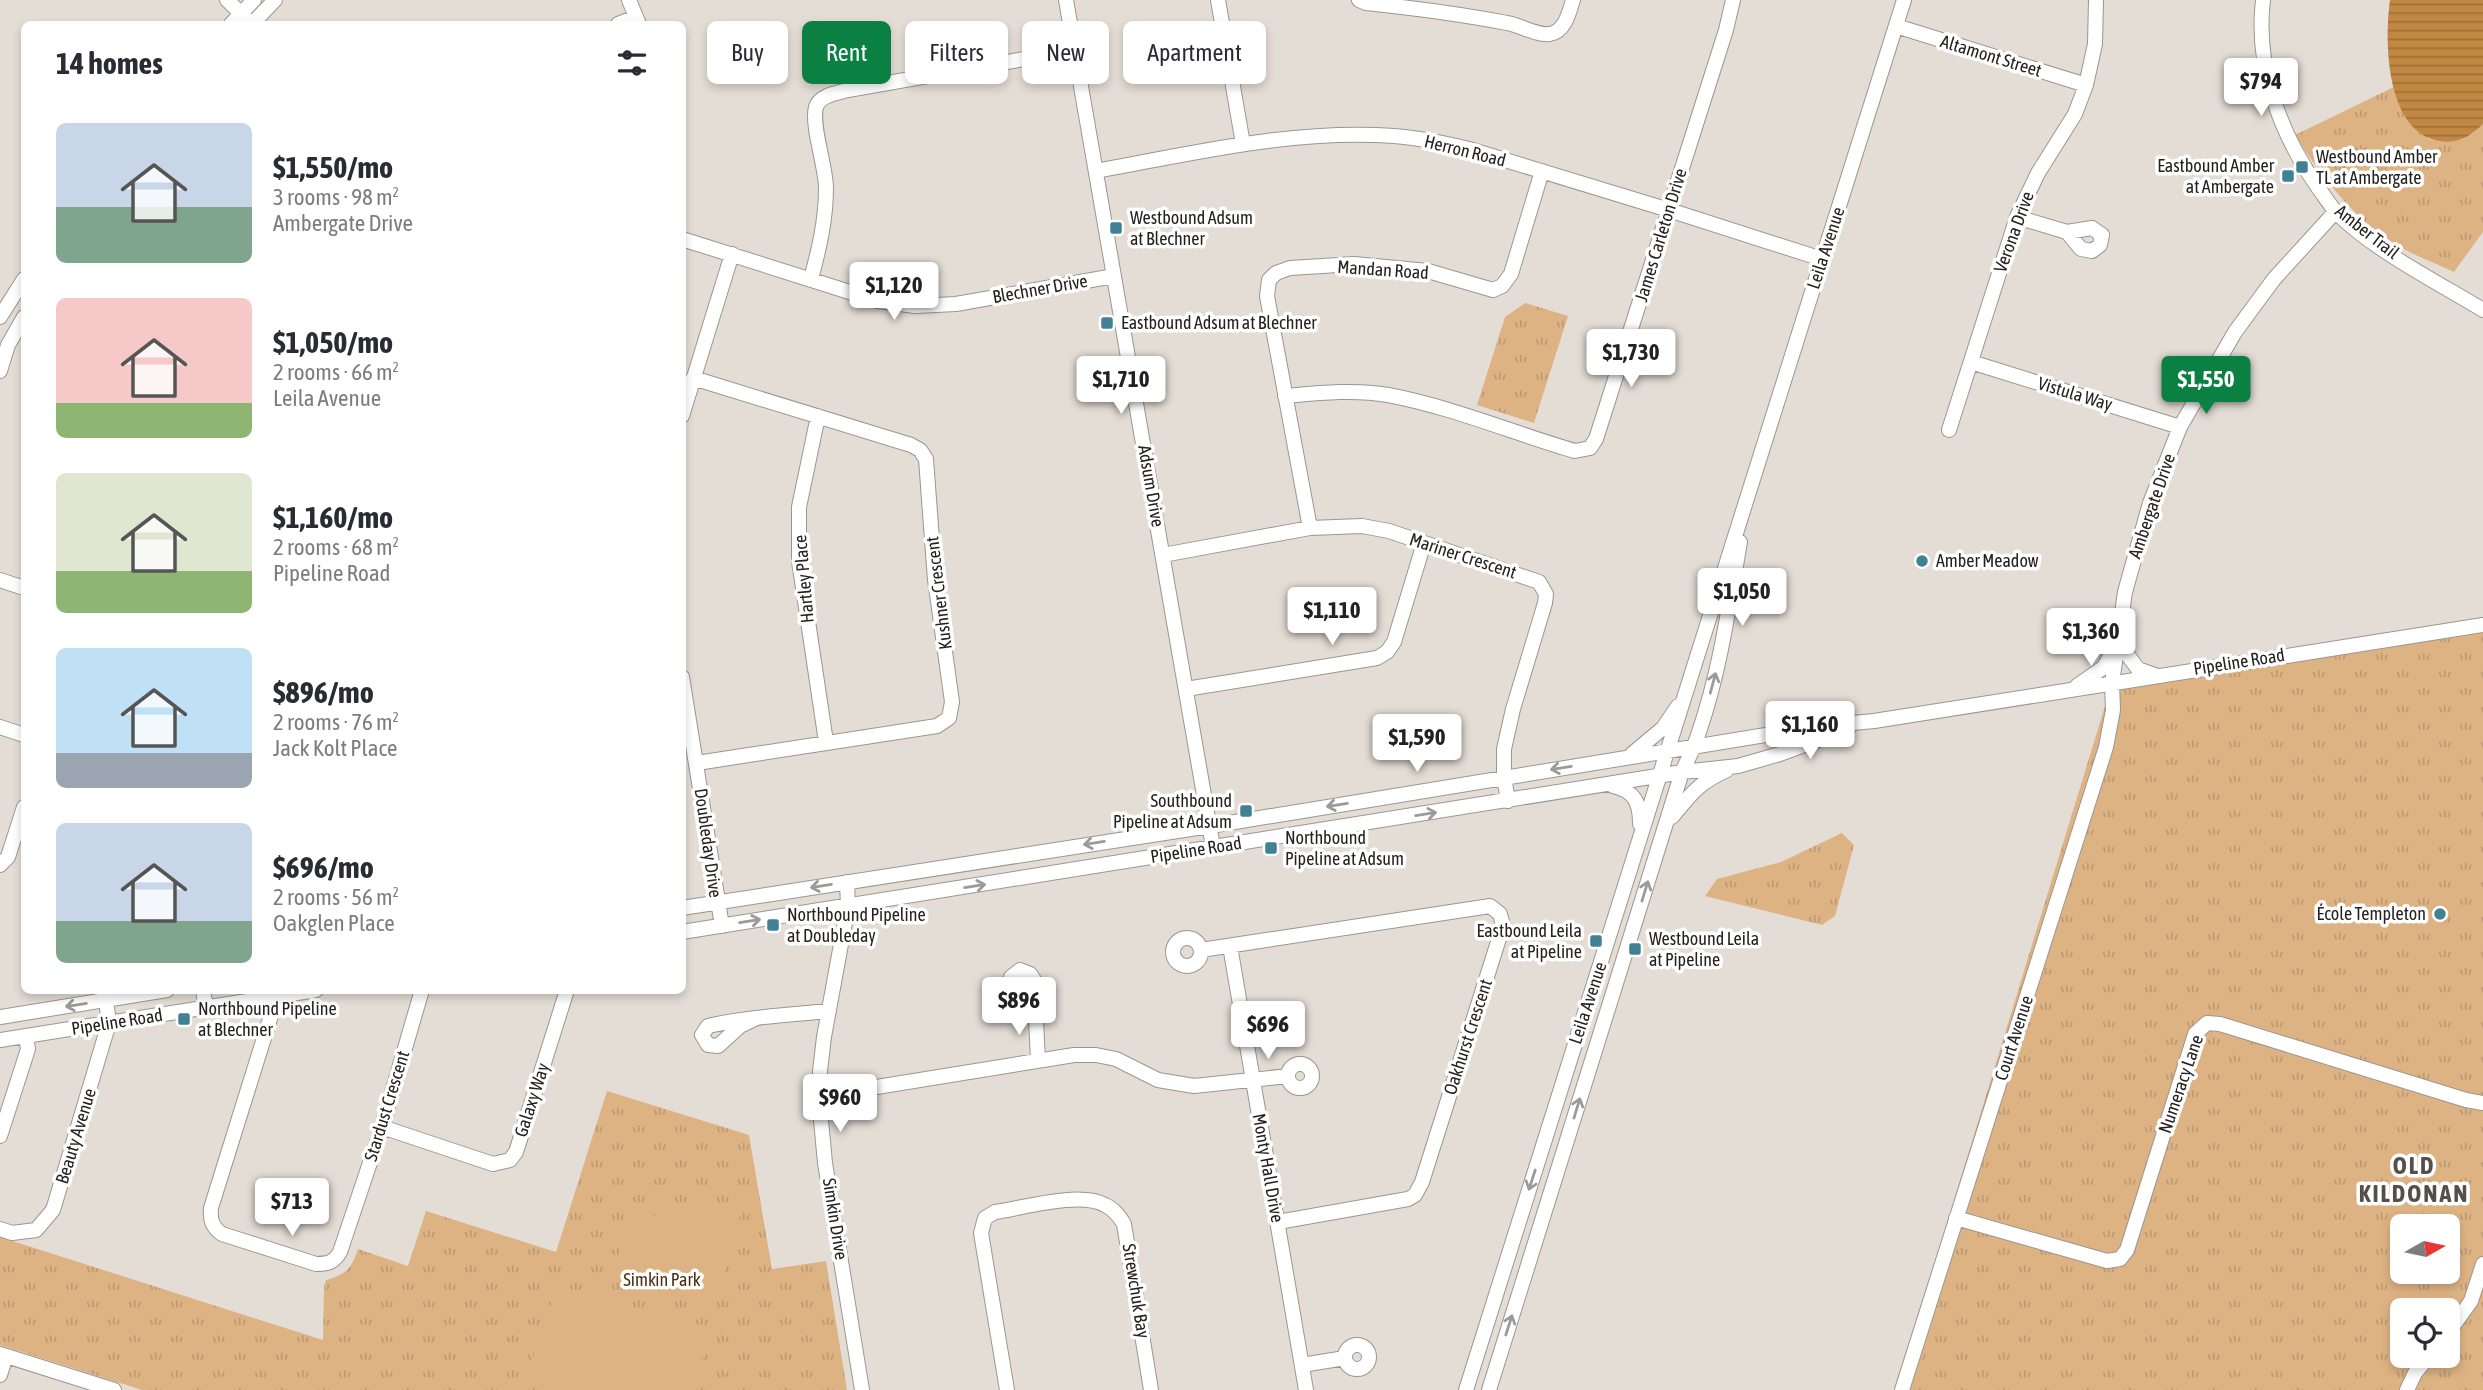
<!DOCTYPE html>
<meta charset="utf-8">
<style>
:root{--surface:#fff;--page:#f2f2f3;--text:#2b2b33;--muted:#7c7c81;--accent:#0b8043}
body{margin:0;font-family:"Asap Condensed",sans-serif;background:var(--page);color:var(--text);height:100vh;display:flex;flex-direction:column;font-size:26px;white-space:nowrap}
*{box-sizing:border-box;margin:0}
p{font-size:23px;color:var(--muted)}
.icon{flex:none;width:38px;height:38px;fill:none;stroke:currentColor;stroke-width:2;stroke-linecap:round;stroke-linejoin:round}
.map{position:relative;flex:1;overflow:hidden}
.drawer{position:absolute;left:21px;top:21px;width:665px;height:973px;display:flex;flex-direction:column;background:var(--surface);border-radius:10px;box-shadow:0 4px 10px #0003}
.drawer>*{flex:none}
.top-card{position:absolute;left:707px;top:21px;width:665px;height:63px;display:flex;gap:14px}
.needle{width:46px;rotate:81deg}
.fabs{position:absolute;left:2390px;top:1214px;display:grid;gap:14px}
.fabs a{display:grid;place-items:center;width:70px;height:70px;border-radius:10px;background:var(--surface);box-shadow:0 4px 10px #0003;font-size:35px}
.price{position:absolute;translate:-50% -60px;padding:0 16px;border-radius:7px;background:#fff;color:#222;font-size:23px;line-height:46px;filter:drop-shadow(0 2px 4px #0008)}
.price::after{content:'';position:absolute;left:50%;top:42px;width:21px;height:16px;margin-left:-10px;background:inherit;clip-path:polygon(0 0,100% 0,50% 100%)}
.price.on{background:var(--accent);color:#fff}
ul{padding:0;list-style:none}
li{display:flex;align-items:center;gap:21px;height:175px;padding:0 35px}
li span{display:grid;place-items:center;flex:none;width:196px;height:140px;border-radius:10px;color:#555}
li>.icon{margin-inline-start:auto}
span .icon{width:84px;height:84px;fill:#fffc;stroke-width:1}
li b{font-size:30px}
h2{display:flex;justify-content:space-between;align-items:center;height:84px;padding:0 35px;font-size:30px}
.pill{padding:0 24px;border-radius:10px;background:var(--surface);box-shadow:0 4px 10px #0003;font-size:24px;line-height:63px}
.pill.on{background:var(--accent);color:#fff}
.map>svg:first-child{display:block}
</style>
<div class="map">
<svg width="2483" height="1390" viewBox="0 0 2483 1390">
<defs>
<pattern id="grass-tufts" width="24" height="20" patternUnits="userSpaceOnUse" patternTransform="scale(1.75)"><rect width="24" height="20" fill="#deb384"/><path d="M3 7l-1-3M5 7V3M7 7l1-3M15 17l-1-3M17 17v-4M19 17l1-3" fill="none" stroke="#be9a72"/></pattern>
<pattern id="water-rules" width="6" height="5" patternUnits="userSpaceOnUse" patternTransform="scale(1.75)"><rect width="6" height="5" fill="#c28842"/><path d="M0 2.5h6" fill="none" stroke="#9d6f37"/></pattern>
</defs>
<rect width="100%" height="100%" fill="#e4ddd6"/>
<path fill="url(#grass-tufts)" fill-rule="evenodd" d="M2394 87 2397 99 2429 139C2454 143 2465 142 2483 124V232L2454 272C2435 263 2413 255 2395 244 2351 216 2323 178 2295 135Z
M1525 303 1568 316 1534 423 1477 405 1505 317Z
M2483 625V1390H1896L2112 683ZM2403 1227H2448V1272H2403ZM2403 1311H2448V1356H2403Z
M1842 833 1854 845 1835 916 1822 925 1705 896 1717 879 1781 862Z
M607 1091 749 1135 772 1269 826 1261 847 1390H142L0 1345V1237L323 1340 324 1287 326 1280C347 1274 351 1269 358 1249L408 1266 426 1211 556 1252Z"/>
<path fill="#deb384" d="M695 1203 725 1205 741 1211 716 1300 705 1305 611 1272 628 1236 662 1210Z
M557 1288 711 1331 692 1390H560L525 1379Z"/>
<path fill="url(#water-rules)" d="M2390 0H2483V124C2471 136 2458 144 2440 141 2386 133 2384 42 2390 0Z"/>
<g fill="none" stroke-linecap="round" stroke-linejoin="round">
<defs>
<path id="minor" d="M227 0 252 24
M629 0 639 24
M1066 0 1213 847
M1218 0 1243 144
M1359 0 1366 3C1414 8 1460 14 1507 23 1520 25 1537 36 1550 34 1565 31 1569 13 1573 0
M2263 0C2255 66 2280 133 2317 186 2323 194 2329 204 2336 212 2373 250 2437 282 2483 310
M231 24 254 0
M252 24 275 0
M618 24 636 17
M1896 26 2086 85
M1096 171C1194 153 1294 129 1394 136 1419 138 1444 143 1469 149L1669 210 1822 259
M2017 217 2067 232 2092 228 2102 235 2100 245 2092 251 2081 249 2067 232
M682 239 878 301 915 306 956 304 1114 276
M811 279C819 249 826 220 826 188 826 167 811 125 816 107 820 95 837 93 848 90L1075 50
M0 317 24 279
M1971 362 2180 427
M0 371 8 345 24 317
M693 378 911 445 920 450 926 459 935 580 952 702 949 718 937 726 697 763
M1285 396C1318 393 1354 389 1388 395 1452 407 1513 433 1575 451L1590 448 1596 439 1726 30 1733 0
M682 416 732 254
M818 416 799 507V561L826 742
M1949 430 2017 217 2038 173 2075 114 2086 85 2095 44 2096 0
M1310 528 1267 296 1269 280 1276 273 1290 268 1354 264 1428 271 1493 290 1502 286 1511 274 1542 171
M1163 555 1310 528 1362 526 1389 531 1539 582 1546 594 1545 603 1513 709 1504 749V777L1508 801
M0 580 24 588
M2118 642 2138 669 2155 675
M682 677 722 926
M2077 686 2104 667 2114 649
M1186 689 1377 658 1387 652 1394 642 1424 543
M0 727 24 735
M1632 754 1663 728 1678 706
M1613 786C1635 791 1640 803 1640 824
M1672 817C1691 794 1698 783 1727 770
M0 865 8 857 24 807
M847 882 848 906 824 1037 820 1071 821 1120 825 1163 862 1390
M682 908 1229 823 1821 726 1874 721 2483 625
M682 932 1682 772 1738 766 1780 754 1848 729
M1173 952a14 14 0 1 1 28 0a14 14 0 1 1-28 0Z
M1230 946 1306 1390
M1201 950 1490 906 1500 914 1503 926 1422 1182 1415 1195 1408 1199 1278 1222
M203 990 206 1008
M274 990 273 1009 211 1208C210 1220 212 1227 222 1234L316 1264C329 1264 334 1262 340 1252L382 1127 422 990
M1035 1012 1024 1006 1009 988 1011 977 1020 970 1030 974 1034 980 1038 1060
M0 1017 167 990
M757 1018 740 1026 718 1046 708 1045 702 1035 708 1026C747 1017 789 1015 829 1011
M0 1040 316 990
M1288 1076a12 12 0 1 1 24 0a12 12 0 1 1-24 0Z
M821 1096 1074 1055H1096L1116 1059 1158 1080 1194 1086 1288 1076
M382 1127 493 1164 510 1160 516 1152 567 990
M0 1136 28 1049 26 1037
M1956 1218 2107 1261 2120 1259 2127 1250 2195 1034 2207 1023 2220 1024 2466 1100 2483 1103
M0 1229 12 1233 36 1230 53 1210 109 1023 106 1000
M2448 1333 2471 1301 2483 1264
M1345 1357a12 12 0 1 1 24 0a12 12 0 1 1-24 0Z
M0 1354 114 1390
M1302 1365 1345 1358
M0 1375 6 1356
M1007 1390 981 1233 985 1218 995 1212C1023 1208 1080 1191 1105 1205 1114 1209 1119 1216 1124 1224L1151 1390
M1466 1390 1904 0
M1489 1390 1682 772C1688 759 1695 746 1699 732 1720 671 1729 606 1740 542
M1902 1390 2106 747 2113 710 2112 683 2125 592 2150 503 2180 427 2235 332 2274 279 2336 211
M2407 1390 2415 1373 2429 1356"/>
</defs>
<use href="#minor" stroke="#9d9690" stroke-width="16"/>
<use href="#minor" stroke="#fff" stroke-width="14"/>
</g>
<defs><path id="oneway-shaft" d="M-6 0H5M1.5-3L5.5 0L1.5 3" fill="none" stroke-width="1.6" stroke-linecap="round" stroke-linejoin="round" transform="scale(1.75)"/></defs>
<g stroke="#9c9b9a">
<use href="#oneway-shaft" transform="translate(1713 683) rotate(-75)"/>
<use href="#oneway-shaft" transform="translate(1561 768) rotate(171)"/>
<use href="#oneway-shaft" transform="translate(1337 805) rotate(171)"/>
<use href="#oneway-shaft" transform="translate(1426 814) rotate(-9)"/>
<use href="#oneway-shaft" transform="translate(1094 843) rotate(171)"/>
<use href="#oneway-shaft" transform="translate(821 886) rotate(171)"/>
<use href="#oneway-shaft" transform="translate(975 886) rotate(-9)"/>
<use href="#oneway-shaft" transform="translate(1645 891) rotate(-73)"/>
<use href="#oneway-shaft" transform="translate(750 921) rotate(-9)"/>
<use href="#oneway-shaft" transform="translate(76 1005) rotate(171)"/>
<use href="#oneway-shaft" transform="translate(1577 1108) rotate(-73)"/>
<use href="#oneway-shaft" transform="translate(1532 1180) rotate(108)"/>
<use href="#oneway-shaft" transform="translate(1509 1325) rotate(-72)"/>
</g>
<g fill="#408193" stroke="#fff" stroke-width="2.5">
<rect x="2295" y="160" width="14" height="14" rx="3.5"/>
<rect x="2281" y="169" width="14" height="14" rx="3.5"/>
<rect x="1109" y="221" width="14" height="14" rx="3.5"/>
<rect x="1100" y="316" width="14" height="14" rx="3.5"/>
<circle cx="1922" cy="561" r="7"/>
<rect x="1239" y="804" width="14" height="14" rx="3.5"/>
<rect x="1264" y="841" width="14" height="14" rx="3.5"/>
<circle cx="2440" cy="914" r="7"/>
<rect x="766" y="918" width="14" height="14" rx="3.5"/>
<rect x="1589" y="934" width="14" height="14" rx="3.5"/>
<rect x="1628" y="942" width="14" height="14" rx="3.5"/>
<rect x="177" y="1012" width="14" height="14" rx="3.5"/>
</g>
<g text-anchor="middle" stroke-width="7" stroke-linejoin="round" paint-order="stroke">
<g font-size="18" fill="#24211f" stroke="#fff">
<text transform="translate(1991 56) rotate(17)" y="6">Altamont Street</text>
<text transform="translate(1465 151) rotate(14)" y="6">Herron Road</text>
<text transform="translate(2014 232) rotate(-70)" y="6">Verona Drive</text>
<text transform="translate(2367 232) rotate(38)" y="6">Amber Trail</text>
<text transform="translate(1661 235) rotate(-73)" y="6">James Carleton Drive</text>
<text transform="translate(1826 248) rotate(-72)" y="6">Leila Avenue</text>
<text transform="translate(1383 270) rotate(4)" y="6">Mandan Road</text>
<text transform="translate(1040 289) rotate(-10)" y="6">Blechner Drive</text>
<text transform="translate(2075 394) rotate(17)" y="6">Vistula Way</text>
<text transform="translate(1151 486) rotate(80)" y="6">Adsum Drive</text>
<text transform="translate(2152 506) rotate(-71)" y="6">Ambergate Drive</text>
<text transform="translate(1463 556) rotate(18)" y="6">Mariner Crescent</text>
<text transform="translate(804 579) rotate(-95)" y="6">Hartley Place</text>
<text transform="translate(939 593) rotate(-97)" y="6">Kushner Crescent</text>
<text transform="translate(2239 662) rotate(-9)" y="6">Pipeline Road</text>
<text transform="translate(708 843) rotate(82)" y="6">Doubleday Drive</text>
<text transform="translate(1196 850) rotate(-9)" y="6">Pipeline Road</text>
<text transform="translate(1588 1003) rotate(-72)" y="6">Leila Avenue</text>
<text transform="translate(117 1022) rotate(-9)" y="6">Pipeline Road</text>
<text transform="translate(1468 1037) rotate(-72)" y="6">Oakhurst Crescent</text>
<text transform="translate(2014 1038) rotate(-72)" y="6">Court Avenue</text>
<text transform="translate(2181 1084) rotate(-71)" y="6">Numeracy Lane</text>
<text transform="translate(532 1100) rotate(-72)" y="6">Galaxy Way</text>
<text transform="translate(387 1106) rotate(-73)" y="6">Stardust Crescent</text>
<text transform="translate(76 1136) rotate(-73)" y="6">Beauty Avenue</text>
<text transform="translate(1268 1168) rotate(80)" y="6">Monty Hall Drive</text>
<text transform="translate(835 1219) rotate(81)" y="6">Simkin Drive</text>
<text transform="translate(1136 1291) rotate(81)" y="6">Strewchuk Bay</text>
</g>
<g font-size="18" fill="#24211f" stroke="#fff" text-anchor="start">
<text x="2316" y="163">Westbound Amber<tspan x="2316" dy="21">TL at Ambergate</tspan></text>
<text x="2274" y="172" text-anchor="end">Eastbound Amber<tspan x="2274" dy="21">at Ambergate</tspan></text>
<text x="1130" y="224">Westbound Adsum<tspan x="1130" dy="21">at Blechner</tspan></text>
<text x="1121" y="329">Eastbound Adsum at Blechner</text>
<text x="1936" y="567">Amber Meadow</text>
<text x="1232" y="807" text-anchor="end">Southbound<tspan x="1232" dy="21">Pipeline at Adsum</tspan></text>
<text x="1285" y="844">Northbound<tspan x="1285" dy="21">Pipeline at Adsum</tspan></text>
<text x="2426" y="920" text-anchor="end">École Templeton</text>
<text x="787" y="921">Northbound Pipeline<tspan x="787" dy="21">at Doubleday</tspan></text>
<text x="1582" y="937" text-anchor="end">Eastbound Leila<tspan x="1582" dy="21">at Pipeline</tspan></text>
<text x="1649" y="945">Westbound Leila<tspan x="1649" dy="21">at Pipeline</tspan></text>
<text x="198" y="1015">Northbound Pipeline<tspan x="198" dy="21">at Blechner</tspan></text>
</g>
<g font-size="18" fill="#482f11" stroke="#fff">
<text x="662" y="1286">Simkin Park</text>
</g>
<g font-size="24" font-weight="bold" letter-spacing="2" fill="#544f49" stroke="#fff">
<text x="2414" y="1174">OLD<tspan x="2414" dy="28">KILDONAN</tspan></text>
</g>
</g>
</svg>
<div class="fabs">
<a><svg class="needle" viewBox="-14 -14 28 28"><path d="M0-13l5 13h-10z" fill="#e53935"/><path d="M0 13l5-13h-10z" fill="#7c7c81"/></svg></a>
<a><svg class="icon" aria-label="locate" viewBox="0 0 24 24"><circle cx="12" cy="12" r="6"/><path d="M12 2v4M12 18v4M2 12h4M18 12h4"/></svg></a>
</div>
<b class="price" style="left:2261px;top:118px">$794</b>
<b class="price" style="left:894px;top:322px">$1,120</b>
<b class="price" style="left:1631px;top:389px">$1,730</b>
<b class="price" style="left:1121px;top:416px">$1,710</b>
<b class="price on" style="left:2206px;top:416px">$1,550</b>
<b class="price" style="left:1742px;top:628px">$1,050</b>
<b class="price" style="left:1332px;top:647px">$1,110</b>
<b class="price" style="left:2091px;top:668px">$1,360</b>
<b class="price" style="left:1810px;top:761px">$1,160</b>
<b class="price" style="left:1417px;top:774px">$1,590</b>
<b class="price" style="left:1019px;top:1037px">$896</b>
<b class="price" style="left:1268px;top:1061px">$696</b>
<b class="price" style="left:840px;top:1134px">$960</b>
<b class="price" style="left:292px;top:1238px">$713</b>
<div class="top-card">
<a class="pill">Buy</a>
<a class="pill on">Rent</a>
<a class="pill">Filters</a>
<a class="pill">New</a>
<a class="pill">Apartment</a>
</div>
<section class="drawer">
<h2>14 homes<svg class="icon" aria-label="filters" viewBox="0 0 24 24"><path d="M4 7h16M4 17h16"/><circle cx="9" cy="7" r="2"/><circle cx="15" cy="17" r="2"/></svg></h2>
<ul>
<li><span style="background:linear-gradient(#c9d6e8 60%,#7fa58c 0)"><svg class="icon" aria-label="home" viewBox="0 0 24 24"><path d="M3 11l9-7 9 7M6 9v11h12V9"/></svg></span><div><b>$1,550/mo</b><p>3 rooms · 98 m²</p><p>Ambergate Drive</p></div></li>
<li><span style="background:linear-gradient(#f6c9c9 75%,#8fb573 0)"><svg class="icon" aria-label="home" viewBox="0 0 24 24"><path d="M3 11l9-7 9 7M6 9v11h12V9"/></svg></span><div><b>$1,050/mo</b><p>2 rooms · 66 m²</p><p>Leila Avenue</p></div></li>
<li><span style="background:linear-gradient(#dfe7d0 70%,#8fb573 0)"><svg class="icon" aria-label="home" viewBox="0 0 24 24"><path d="M3 11l9-7 9 7M6 9v11h12V9"/></svg></span><div><b>$1,160/mo</b><p>2 rooms · 68 m²</p><p>Pipeline Road</p></div></li>
<li><span style="background:linear-gradient(#bfe0f5 75%,#9aa5b1 0)"><svg class="icon" aria-label="home" viewBox="0 0 24 24"><path d="M3 11l9-7 9 7M6 9v11h12V9"/></svg></span><div><b>$896/mo</b><p>2 rooms · 76 m²</p><p>Jack Kolt Place</p></div></li>
<li><span style="background:linear-gradient(#c9d6e8 70%,#7fa58c 0)"><svg class="icon" aria-label="home" viewBox="0 0 24 24"><path d="M3 11l9-7 9 7M6 9v11h12V9"/></svg></span><div><b>$696/mo</b><p>2 rooms · 56 m²</p><p>Oakglen Place</p></div></li>
</ul>
</section>
</div>
